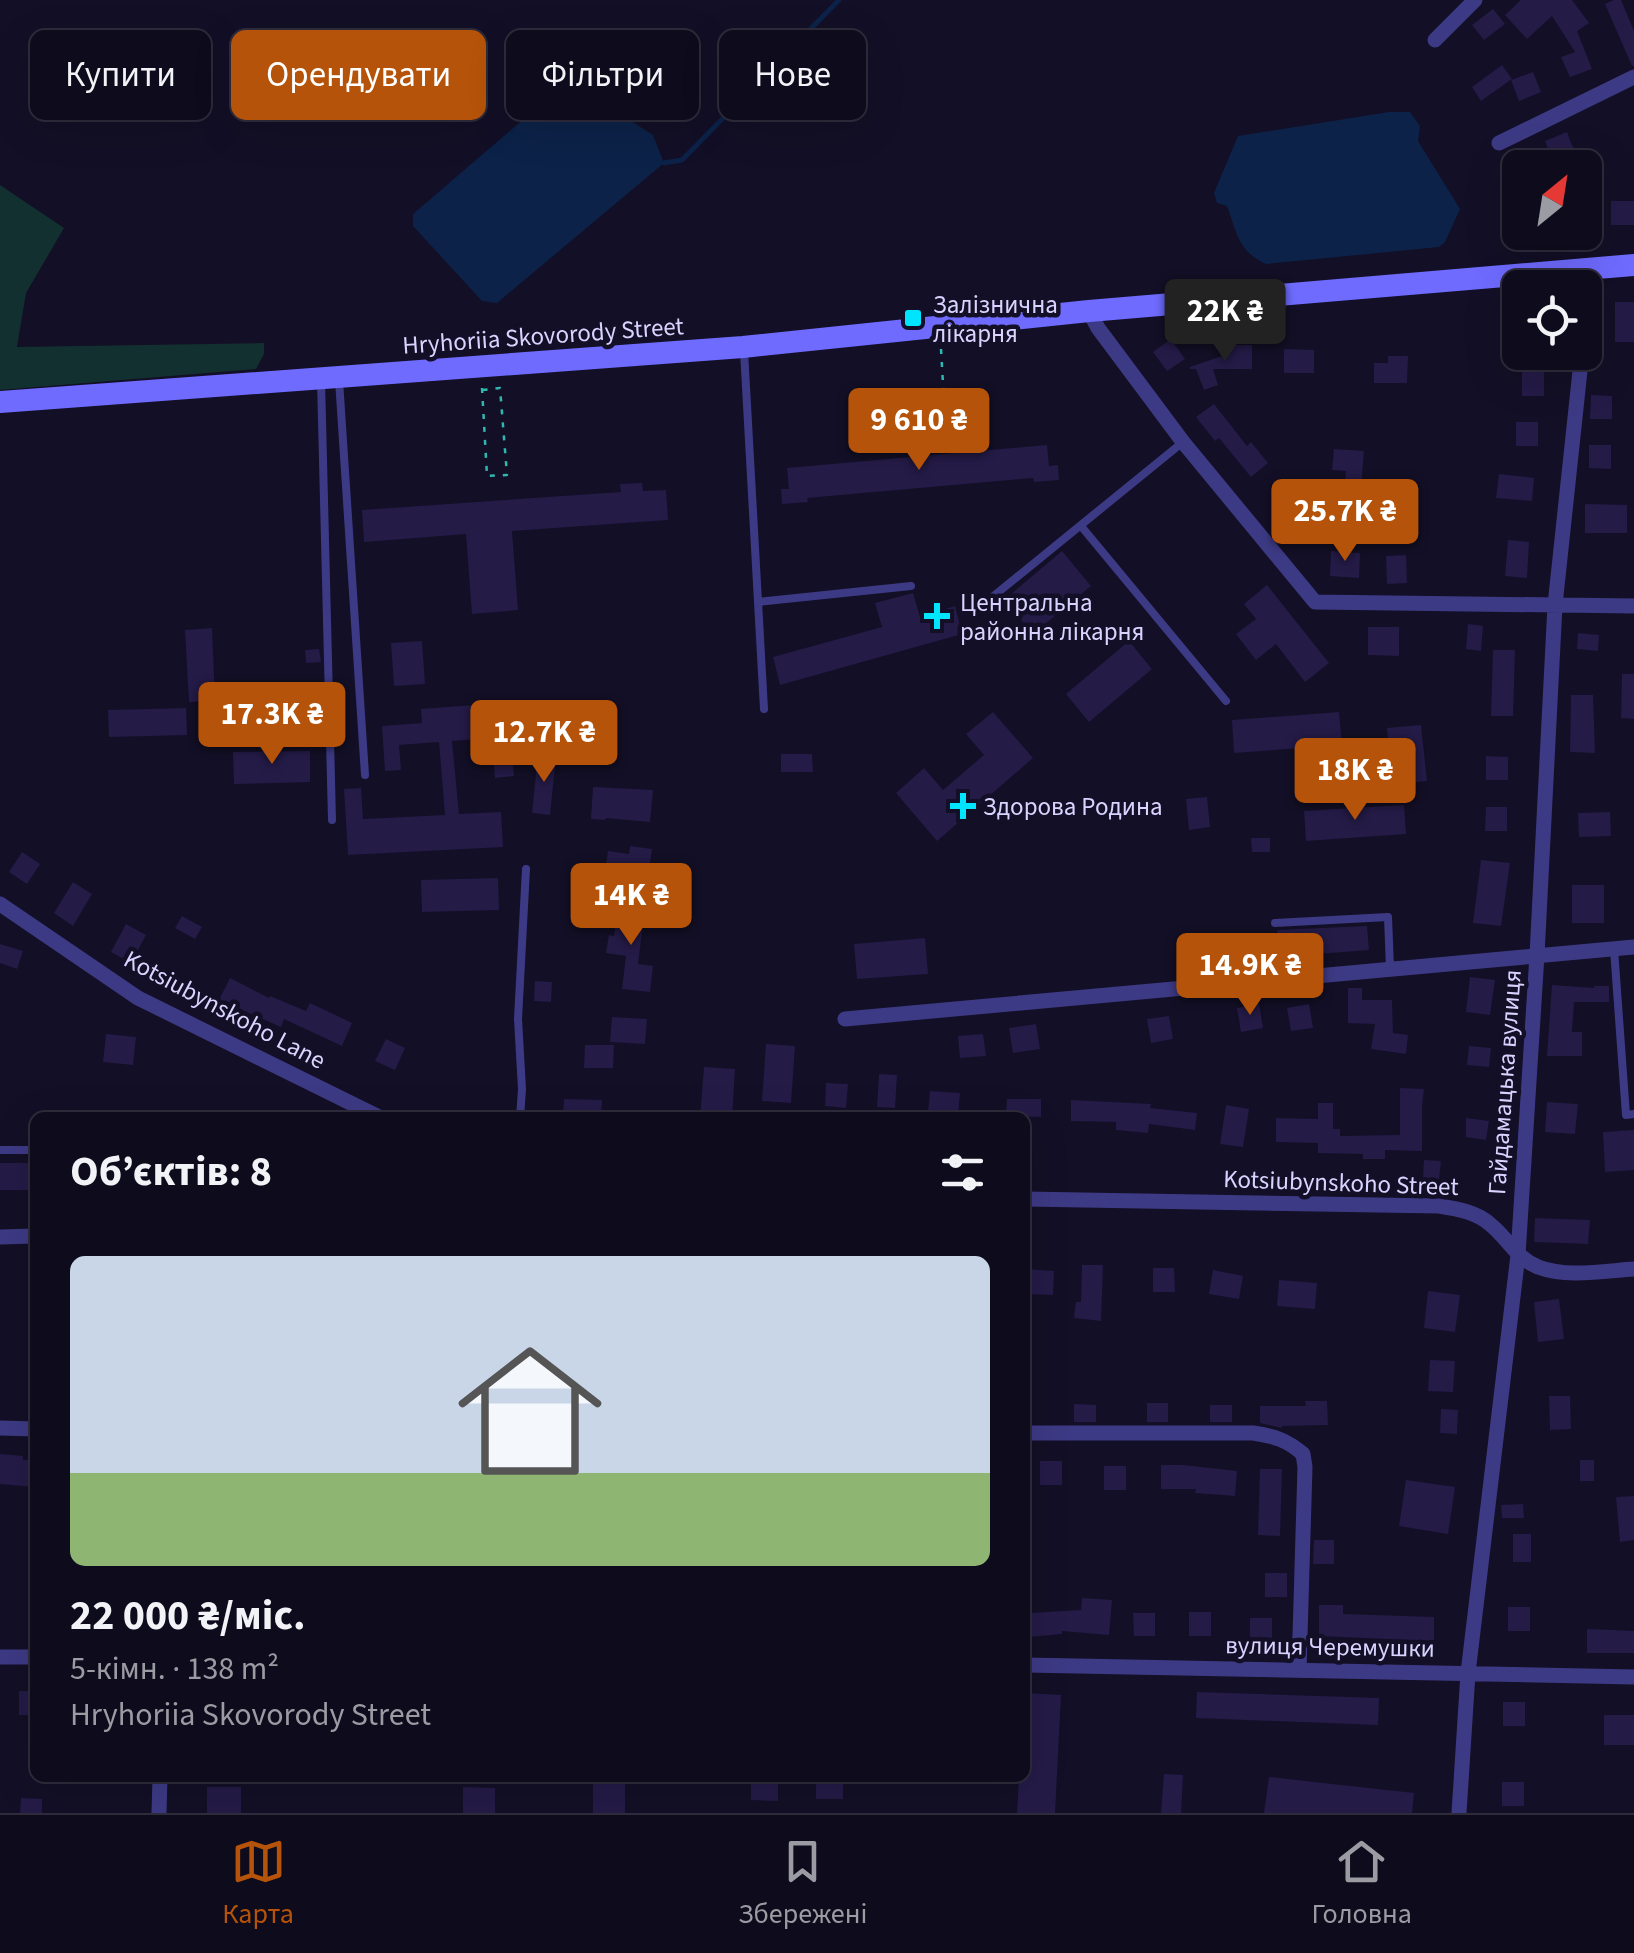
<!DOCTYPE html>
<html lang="uk">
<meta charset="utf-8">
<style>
:root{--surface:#0e0b1c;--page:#1c1929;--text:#f1f3f6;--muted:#9b9ba3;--line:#2e2b3b;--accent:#b45309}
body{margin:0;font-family:"Source Sans 3",sans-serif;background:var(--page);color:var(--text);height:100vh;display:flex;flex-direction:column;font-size:38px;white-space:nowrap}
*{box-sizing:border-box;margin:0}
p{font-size:32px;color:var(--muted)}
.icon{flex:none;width:55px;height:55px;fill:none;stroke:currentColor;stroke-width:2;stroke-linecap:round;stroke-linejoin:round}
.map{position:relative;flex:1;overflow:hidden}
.side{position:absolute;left:30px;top:1112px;width:1000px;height:670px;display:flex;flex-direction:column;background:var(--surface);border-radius:15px;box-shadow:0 10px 40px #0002,0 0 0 2px var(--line)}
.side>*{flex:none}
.banner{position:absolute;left:30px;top:30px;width:1000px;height:90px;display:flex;gap:20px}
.needle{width:65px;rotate:30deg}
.controls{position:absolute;left:1502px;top:150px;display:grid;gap:20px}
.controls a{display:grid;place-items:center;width:100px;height:100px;border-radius:15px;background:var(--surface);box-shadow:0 10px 40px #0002,0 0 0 2px var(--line);font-size:50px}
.price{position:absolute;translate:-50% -85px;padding:0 22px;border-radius:10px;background:var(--accent);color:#fff;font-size:32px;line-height:65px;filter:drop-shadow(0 2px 5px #0008)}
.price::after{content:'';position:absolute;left:50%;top:60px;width:30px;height:22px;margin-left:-15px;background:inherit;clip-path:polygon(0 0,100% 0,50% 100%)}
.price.on{background:#222;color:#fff}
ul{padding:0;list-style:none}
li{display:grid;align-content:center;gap:20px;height:530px;padding:0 40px}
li+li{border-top:2px solid var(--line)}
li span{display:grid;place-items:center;height:310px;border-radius:15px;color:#555}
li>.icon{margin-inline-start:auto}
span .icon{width:180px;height:180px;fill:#fffc;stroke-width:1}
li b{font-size:42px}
h2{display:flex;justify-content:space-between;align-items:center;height:120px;padding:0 40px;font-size:42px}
.tag{padding:0 35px;border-radius:15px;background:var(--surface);box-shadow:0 10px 40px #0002,0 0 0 2px var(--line);font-size:35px;line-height:90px}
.tag.on{background:var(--accent);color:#fff}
.tabs{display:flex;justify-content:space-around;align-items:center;height:140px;border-top:2px solid var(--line);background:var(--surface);font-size:28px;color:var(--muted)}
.tabs a{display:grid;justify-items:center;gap:5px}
.tabs .on{color:var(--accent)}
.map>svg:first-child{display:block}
</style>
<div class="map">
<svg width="1634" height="1813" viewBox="0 0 1634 1813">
<rect width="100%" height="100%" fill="#130f26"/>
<path fill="#12302f" d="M0 185 64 228 26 293 17 347 264 343V354L256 369 0 390Z"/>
<path fill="#0c2248" d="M560 88 581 89 653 135 664 163 497 303 482 301 413 226V214Z
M1389 112H1410L1420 126 1418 141 1460 209 1445 242 1439 247 1266 264C1238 251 1237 233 1227 206L1217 203 1214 193 1238 136Z"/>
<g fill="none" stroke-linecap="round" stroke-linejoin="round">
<path stroke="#0c2248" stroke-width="5" d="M664 163 682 160 839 0"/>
</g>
<path fill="#241b47" d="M1521 0H1572L1589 23 1577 31 1592 69 1570 77 1561 57 1575 52 1552 16 1527 39 1505 15Z
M1614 0H1621L1634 31V66H1632L1605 4Z
M1493 9 1505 24 1484 40 1472 25Z
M1502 65 1512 79 1481 101 1472 87Z
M1533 72 1541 92 1519 101 1511 80Z
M1567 132 1571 143 1584 168H1555L1545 141Z
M1611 201H1634V225H1611Z
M1615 302H1634V342H1615Z
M1171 339 1185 359 1167 371 1153 352Z
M1222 345H1252V369H1213L1218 385 1204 390 1196 369H1190V367L1222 356Z
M1284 349 1314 350V373H1284Z
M1388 356H1408L1407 383H1374V363H1388Z
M1522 372H1544V396H1522Z
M1591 395 1612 396V419H1590Z
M1214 404 1247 446 1251 442 1268 463 1251 477 1219 438 1215 441 1196 417Z
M1516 422H1538V446H1516Z
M1047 445 1049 466 1058 465 1059 480 1034 482 1033 478 807 498 808 502 782 504 781 489H789L787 468Z
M1589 445H1611V469L1589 468Z
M1334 449 1364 451 1361 487H1364L1363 508 1342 506 1346 471 1332 470Z
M1499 474 1534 478 1532 501 1496 498Z
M642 483 643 491 666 490 668 520 512 531 518 610 472 614 466 534 364 542 362 510 621 492 620 484Z
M1585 504 1627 505V533H1585Z
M1508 540 1529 542 1527 578 1505 576Z
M1062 551 1091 586 1033 634 1004 600Z
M1331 551 1360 553 1359 578 1330 576Z
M1406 555 1407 583 1387 584 1386 556Z
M1267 585 1329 663 1305 682 1276 644 1256 660 1236 634 1256 619 1244 604Z
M913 593 920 617 955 606 962 634 780 685 773 657 882 627 875 603Z
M1468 624 1483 626 1481 651 1466 649Z
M1368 627H1399V656L1368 655Z
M212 628 215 701 189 702 185 630Z
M1578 633 1599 635 1598 651 1577 649Z
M422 641 425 684 394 686 391 643Z
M1129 641 1152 669 1089 722 1066 694Z
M319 649 321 662 306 663 305 650Z
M1493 650H1515L1513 716H1491Z
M1622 674H1634V719L1621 718Z
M1571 695H1593L1595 753 1570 752Z
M501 703 503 737 452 741 459 814 501 812 503 847 348 855 344 789 361 788 363 819 445 815 439 742 399 745 401 770 385 771 382 726 422 723 421 709Z
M186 708 187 735 109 737 108 710Z
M993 712 1033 758 937 841 896 793 924 768 943 790 984 755 966 734Z
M1339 712 1342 745 1234 753 1232 720Z
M1421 725 1427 781 1392 784 1387 728Z
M310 751V782L234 784 233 752Z
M512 754 514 776 495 778 493 755Z
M781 754H812L813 772H781Z
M538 755 556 757 550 815 532 813Z
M1486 756 1508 757V780H1486Z
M593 787 653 790 650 822 606 818 605 820 591 819Z
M1207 797 1210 827 1189 830 1186 799Z
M1404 805 1406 834 1306 841 1304 811Z
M1486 807H1507V831H1485Z
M1610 812 1611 836 1579 837 1578 813Z
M1251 838H1270V852H1252Z
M630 846 652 849 647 883 604 880 608 851 629 854Z
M22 852 40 864 27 884 9 872Z
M1481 860 1510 863 1501 926 1473 923Z
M498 878 499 910 422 912 421 880Z
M73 882 92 894 73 926 54 913Z
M1572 885H1604V923H1572Z
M618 905 645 908 638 964 653 966 650 992 622 989 626 956 606 953 609 935 614 936Z
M182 916 202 927 195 939 175 928Z
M126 924 146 935 131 963 111 952Z
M1367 926 1369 950 1279 957 1277 930Z
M925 938 928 974 857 979 854 944Z
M0 944 23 951 17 969 0 963Z
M1470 977 1495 980 1490 1015 1466 1012Z
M230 978 269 998 270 996 306 1011 310 1003 352 1023 342 1046 284 1019 281 1027 219 1000Z
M535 981 552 982 551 1002 534 1001Z
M1552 985 1594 988V986H1609V1002H1574L1572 1032H1582V1056H1547Z
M1348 988H1362V1000H1392L1393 1033 1408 1035 1406 1054 1371 1049 1375 1024 1348 1023Z
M1259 1004 1263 1028 1241 1032 1237 1008Z
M1309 1004 1313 1028 1291 1031 1287 1008Z
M1169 1016 1173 1039 1151 1043 1147 1019Z
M612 1017 647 1019 645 1044 610 1042Z
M1036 1024 1040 1049 1013 1053 1009 1028Z
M106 1034 136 1037 133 1065 103 1062Z
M983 1034 986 1056 960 1058 958 1036Z
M386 1039 405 1048 395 1070 375 1061Z
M766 1044 795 1046 791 1103 762 1101Z
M585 1045H614L613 1068H584Z
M1469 1046 1491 1048 1489 1067 1467 1065Z
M704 1067 735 1069 732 1118H700Z
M879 1074 897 1075 895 1108 877 1107Z
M826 1083 848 1084 846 1108 825 1106Z
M1400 1088 1424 1089 1422 1106V1151L1385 1150V1159H1363V1154L1318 1153V1143L1276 1142V1118L1318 1119V1103H1333V1129H1340V1136L1400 1135Z
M930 1091 960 1093 958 1116 928 1113Z
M564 1099 602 1100 601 1118H563Z
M1007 1099H1041V1117L1006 1116Z
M1071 1100 1151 1104 1150 1108 1197 1113 1195 1130 1149 1124 1148 1133 1116 1130V1122L1071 1121Z
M1547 1102 1578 1104 1575 1134 1545 1132Z
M1226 1105 1249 1109 1243 1147 1220 1144Z
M1466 1118 1489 1121 1486 1140 1466 1137Z
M1634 1130V1170L1605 1172 1603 1132Z
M1424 1160 1441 1161 1439 1179 1423 1178Z
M0 1163H35V1190H0Z
M1535 1218 1590 1220 1588 1244 1534 1242Z
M1082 1265H1103L1101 1321 1074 1318 1076 1302H1081Z
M1153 1268H1174L1175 1292H1153Z
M1025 1269 1054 1271 1053 1295 1025 1294Z
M1213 1270 1243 1276 1239 1299 1209 1294Z
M1279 1280 1317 1283 1315 1309 1277 1306Z
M1428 1291 1460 1295 1455 1332 1424 1328Z
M1559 1299 1564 1339 1538 1342 1534 1302Z
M1430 1360 1455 1361 1453 1392 1428 1391Z
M1549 1396H1570L1571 1429 1550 1430Z
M1305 1401H1327L1328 1425 1282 1426V1428L1260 1423V1406H1306Z
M1147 1403H1168V1422H1147Z
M1074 1404 1096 1405V1422H1074Z
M1210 1405H1232V1422H1210Z
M1441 1409 1458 1410 1457 1434 1440 1433Z
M0 1454 23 1456V1460L35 1459V1487L0 1484Z
M1580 1460H1594V1481H1580Z
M1040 1461H1062V1485H1040Z
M1161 1465H1183L1237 1471 1235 1496 1195 1493 1196 1489H1161Z
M1104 1466H1126V1490H1104Z
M1260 1469H1282L1280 1536 1258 1535Z
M1406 1480 1455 1487 1448 1534 1399 1526Z
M1634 1496V1540L1620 1542 1616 1497Z
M1523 1504 1524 1518H1502L1501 1505Z
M1513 1534H1531V1562H1513Z
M1314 1540H1334V1564H1313Z
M1265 1573H1287V1597H1265Z
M1082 1598 1112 1600 1109 1635 1062 1631V1634L1029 1637 1030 1613 1081 1610Z
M1319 1605H1343V1614L1434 1617V1641L1319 1636Z
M1508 1607H1530V1631H1508Z
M1189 1612H1211V1636H1189Z
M1133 1613H1155V1636H1134Z
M1250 1618H1272V1642L1250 1641Z
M1587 1629 1634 1631V1653H1587Z
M19 1691H35V1715H19Z
M1197 1692 1379 1698 1378 1725 1196 1718Z
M1025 1693 1061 1695 1055 1813H1017L1019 1778H1025Z
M1503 1702H1525V1726H1503Z
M1604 1715H1634V1745H1604Z
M1164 1774 1183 1775 1181 1813H1161Z
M1269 1777 1414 1793 1412 1813H1264Z
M751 1778H778V1801L751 1800Z
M816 1778H843V1799H816Z
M593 1779H625V1813H593Z
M1502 1782H1524V1806H1502Z
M207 1787H241V1813H207Z
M463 1787 495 1788V1813H463Z
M21 1798 42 1799V1813H20Z"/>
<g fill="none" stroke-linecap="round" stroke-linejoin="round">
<path stroke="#2fb8b0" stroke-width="2.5" stroke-dasharray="5 8" stroke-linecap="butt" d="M941 349 946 437
M482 388 487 476 507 475 500 388 482 390"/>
<path stroke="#3d3a85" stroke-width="8" d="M744 351 764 709
M321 380 332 820
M339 380 365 775
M1081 526 1226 701
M758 602 911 586
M974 612 1183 442
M1275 923 1388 917 1390 968
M1614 949 1626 1115 1634 1114
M520 1118 522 1089 518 1019 526 869
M0 1150H35"/>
<path stroke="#3d3a85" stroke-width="15" d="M1435 40 1475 0
M1499 143 1634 77
M1089 311 1098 328 1183 442 1315 602 1634 606
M1585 324 1591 268
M0 904 138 998 381 1118
M845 1019 1634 947
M1025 1199 1439 1206C1458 1209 1477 1212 1491 1225 1509 1240 1515 1257 1538 1267 1567 1278 1604 1271 1634 1269
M0 1237 35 1236
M0 1428 35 1429
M1025 1433H1253C1274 1436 1287 1440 1303 1454L1305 1467 1299 1670
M0 1657H35
M1025 1665 1634 1677
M159 1813 160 1778
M1459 1813 1468 1673 1518 1255 1537 955 1555 605 1582 352"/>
<path stroke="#6f6bff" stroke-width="22" d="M0 402 743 347 1089 311 1634 265"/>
</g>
<g fill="#00e5ff" stroke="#130f26" stroke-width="4">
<rect x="903" y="308" width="20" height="20" rx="5"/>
<path d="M932 601h10v10h10v10h-10v10h-10v-10h-10v-10h10z"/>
<path d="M958 791h10v10h10v10h-10v10h-10v-10h-10v-10h10z"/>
</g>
<g text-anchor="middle" stroke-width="9" stroke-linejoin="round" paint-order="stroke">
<g font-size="25" fill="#d9d4ff" stroke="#130f26" text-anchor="start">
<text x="933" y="313">Залізнична<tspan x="933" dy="29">лікарня</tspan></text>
<text x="960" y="611">Центральна<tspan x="960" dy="29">районна лікарня</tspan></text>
<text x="983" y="815">Здорова Родина</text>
</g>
<g font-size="25" fill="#d9d4ff" stroke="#130f26">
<text transform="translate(543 335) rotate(-4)" y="9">Hryhoriia Skovorody Street</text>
<text transform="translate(225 1009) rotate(28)" y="9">Kotsiubynskoho Lane</text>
<text transform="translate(1504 1082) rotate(-86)" y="9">Гайдамацька вулиця</text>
<text transform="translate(1341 1182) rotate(2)" y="9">Kotsiubynskoho Street</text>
<text transform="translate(1330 1646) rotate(1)" y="9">вулиця Черемушки</text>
</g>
</g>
</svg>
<div class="controls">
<a><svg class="needle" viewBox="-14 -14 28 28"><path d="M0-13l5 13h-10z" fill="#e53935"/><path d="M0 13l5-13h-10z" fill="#9b9ba3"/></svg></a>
<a><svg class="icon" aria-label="locate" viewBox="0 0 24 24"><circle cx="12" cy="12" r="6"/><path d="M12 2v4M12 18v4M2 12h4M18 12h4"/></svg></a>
</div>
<b class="price on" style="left:1225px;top:364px">22K ₴</b>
<b class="price" style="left:919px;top:473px">9 610 ₴</b>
<b class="price" style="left:1345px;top:564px">25.7K ₴</b>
<b class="price" style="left:272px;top:767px">17.3K ₴</b>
<b class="price" style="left:544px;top:785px">12.7K ₴</b>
<b class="price" style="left:1355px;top:823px">18K ₴</b>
<b class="price" style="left:631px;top:948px">14K ₴</b>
<b class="price" style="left:1250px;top:1018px">14.9K ₴</b>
<div class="banner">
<a class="tag">Купити</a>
<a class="tag on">Орендувати</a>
<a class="tag">Фільтри</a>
<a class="tag">Нове</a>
</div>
<section class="side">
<h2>Об’єктів: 8<svg class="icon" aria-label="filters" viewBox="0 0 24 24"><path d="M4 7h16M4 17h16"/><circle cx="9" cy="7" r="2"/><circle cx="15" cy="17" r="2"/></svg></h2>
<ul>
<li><span style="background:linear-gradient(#c9d6e8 70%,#8fb573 0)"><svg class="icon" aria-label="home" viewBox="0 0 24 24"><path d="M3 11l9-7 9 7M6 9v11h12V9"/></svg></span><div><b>22 000 ₴/міс.</b><p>5-кімн. · 138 m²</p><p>Hryhoriia Skovorody Street</p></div></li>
</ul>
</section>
</div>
<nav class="tabs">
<a class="on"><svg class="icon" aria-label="map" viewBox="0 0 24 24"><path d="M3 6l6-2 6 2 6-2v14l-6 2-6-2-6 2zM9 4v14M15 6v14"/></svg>Карта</a>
<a><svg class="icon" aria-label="saved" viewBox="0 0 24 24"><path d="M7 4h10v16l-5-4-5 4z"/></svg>Збережені</a>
<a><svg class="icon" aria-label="home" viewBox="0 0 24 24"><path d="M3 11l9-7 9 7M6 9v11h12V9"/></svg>Головна</a>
</nav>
